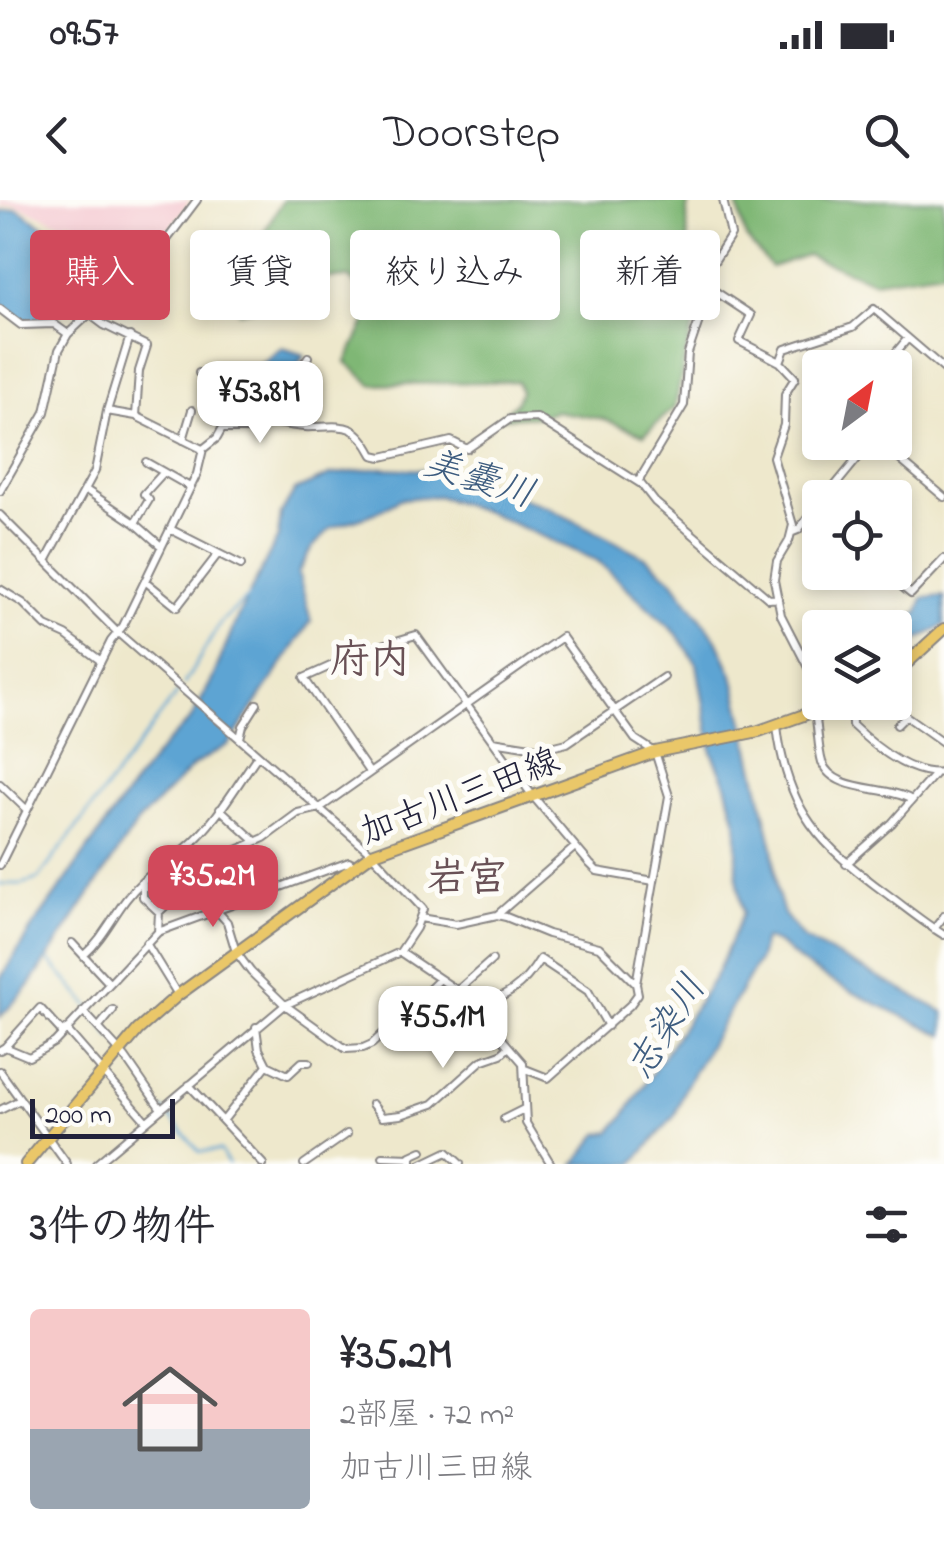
<!DOCTYPE html>
<html lang="ja">
<meta charset="utf-8">
<style>
:root{--surface:#fff;--page:#f7f7f7;--text:#2b2b33;--muted:#7c7c81;--line:#e1e1e2;--accent:#d1495b}
body{margin:0;font-family:"Indie Flower","Klee One",sans-serif;background:var(--page);color:var(--text);height:100vh;display:flex;flex-direction:column;font-size:38px;white-space:nowrap}
*{box-sizing:border-box;margin:0}
p{font-size:32px;color:var(--muted)}
.icon{flex:none;width:55px;height:55px;fill:none;stroke:currentColor;stroke-width:2;stroke-linecap:round;stroke-linejoin:round}
.map{position:relative;height:964px;overflow:hidden}
.panel{display:flex;flex-direction:column;background:var(--surface);flex:1}
.panel>*{flex:none}
.hud{position:absolute;left:30px;top:30px;width:885px;height:90px;display:flex;gap:20px}
.needle{width:65px;rotate:32deg}
.tools{position:absolute;left:802px;top:150px;display:grid;gap:20px}
.tools a{display:grid;place-items:center;width:110px;height:110px;border-radius:10px;background:var(--surface);box-shadow:0 5px 15px #0003;font-size:50px}
.scale{position:absolute;left:30px;bottom:25px;width:145px;box-sizing:border-box;padding-left:10px;border:5px solid #22223b;border-top:0;font-size:28px;line-height:35px;white-space:nowrap;color:#22223b;-webkit-text-stroke:8px #fdfcf7;paint-order:stroke}
.price{position:absolute;translate:-50% -85px;padding:0 22px;border-radius:20px;background:#fff;color:#222;font-size:32px;line-height:65px;filter:drop-shadow(0 2px 5px #0008)}
.price::after{content:'';position:absolute;left:50%;top:60px;width:30px;height:22px;margin-left:-15px;background:inherit;clip-path:polygon(0 0,100% 0,50% 100%)}
.price.current{background:var(--accent);color:#fff}
ul{padding:0;list-style:none}
li{display:flex;align-items:center;gap:30px;height:250px;padding:0 30px}
li+li{border-top:2px solid var(--line)}
li span{display:grid;place-items:center;flex:none;width:280px;height:200px;border-radius:10px;color:#555}
li>.icon{margin-inline-start:auto}
span .icon{width:120px;height:120px;fill:#fffc;stroke-width:1}
li b{font-size:42px}
h2{display:flex;justify-content:space-between;align-items:center;height:120px;padding:0 30px;font-size:42px}
.tag{padding:0 35px;border-radius:10px;background:var(--surface);box-shadow:0 5px 15px #0003;font-size:35px;line-height:90px}
.tag.current{background:var(--accent);color:#fff}
.status{display:flex;justify-content:space-between;align-items:center;height:70px;padding:0 50px;background:var(--surface);direction:ltr}
.status svg{height:28px;fill:currentColor}
header{display:flex;justify-content:space-between;align-items:center;height:130px;padding:0 30px;background:var(--surface);font-size:45px;font-weight:600}
.map>svg:first-child{display:block}
</style>
<div class="status"><b>09:57</b><svg viewBox="0 0 49 12"><path d="M0 12V9h3v3zM5 12V6h3v6zM10 12V3h3v9zM15 12V0h3v12zM26 1h20v11H26zM47 4h2v5h-2z"/></svg></div>
<header><svg class="icon" aria-label="back" viewBox="0 0 24 24"><path d="M15 5l-7 7 7 7"/></svg>Doorstep<svg class="icon" aria-label="search" viewBox="0 0 24 24"><circle cx="10" cy="10" r="6"/><path d="M15 15l6 6"/></svg></header>
<div class="map">
<svg width="944" height="964" viewBox="0 0 944 964">
<rect width="100%" height="100%" fill="#fdfcf7"/>
<filter id="ink" filterUnits="userSpaceOnUse"><feTurbulence type="fractalNoise" baseFrequency=".01" numOctaves="2"/><feDisplacementMap in="SourceGraphic" scale="20" xChannelSelector="R" yChannelSelector="G"/><feConvolveMatrix kernelMatrix="1 2 1 2 8 2 1 2 1" color-interpolation-filters="sRGB"/></filter>
<filter id="wash" filterUnits="userSpaceOnUse"><feTurbulence type="fractalNoise" baseFrequency=".0048" numOctaves="4" result="noise"/><feDisplacementMap in="SourceGraphic" scale="40" xChannelSelector="R" yChannelSelector="G"/><feGaussianBlur stdDeviation="2.25" result="paint"/><feColorMatrix in="noise" values="0 0 0 0 0 0 0 0 0 0 0 0 0 0 0 0 0 1.4 0 .05"/><feComposite in="paint" operator="in"/></filter>
<g filter="url(#wash)">
<rect width="100%" height="100%" fill="#eee8cc"/>
<path fill="#f6cfd6" d="M0 0H190L159 43 130 63 91 32 68 20 66 25 14 5 0 7Z"/>
<path fill="#9fd688" stroke="#607c62" stroke-width="2.5" d="M428 795 442 805 414 831 403 818Z"/>
<path fill="#7fb774" stroke="#506c58" stroke-width="2.5" d="M283 0H691L687 9 688 57 696 119 686 151 675 207 644 235 603 219 555 211 540 216 499 218 516 203 521 191 517 181 372 185 346 162 370 113 363 92 349 78C293 73 286 104 239 112L234 97 246 63Z
M736 0H944V71L873 81 807 55 771 67 746 38Z"/>
<path fill="#5da4d3" stroke="#406387" stroke-width="2.5" d="M17 9 56 34 68 38 52 66 71 96C69 112 44 125 27 123 17 122 7 109 0 104V12Z
M282 148 304 155 284 187 263 198 233 178 239 165 257 167Z
M380 268 428 270 475 282 545 306 647 358 671 378 717 440 733 475 773 648 777 690 784 714 803 738 944 812V836C897 812 847 793 803 764 790 755 781 741 764 739L759 759 685 888 675 915 633 964H575L599 934 610 932 624 916 716 775 743 713 737 677V626L726 584 712 552 697 464 676 433 598 361 489 313 438 296 400 299 375 313 331 328 311 349 298 373 311 421 229 544 194 565 137 623 30 785 0 817V779L30 731 139 577 168 541 191 519 212 480 237 418 278 337 281 314 295 290 330 275Z
M944 396V425L916 441 909 417 918 413 923 398Z"/>
<g fill="none" stroke-linecap="round" stroke-linejoin="round">
<path stroke="#5da4d3" stroke-width="2.5" d="M184 484 221 422 250 395
M0 684H22L38 679 179 491
M48 759 90 807 112 838
M163 909 200 952 220 950 228 964"/>
</g>
</g>
<g filter="url(#ink)">
<g fill="none" stroke-linecap="round" stroke-linejoin="round">
<defs>
<path id="minor" d="M701 82 751 115 739 141 780 162 795 178 785 194 784 225 773 257 793 325 789 341 777 361 774 380 781 415 820 491
M0 109 21 125 54 124 68 134
M88 113 104 125 147 146 139 171 136 216
M780 162 785 149 853 127 874 109 944 169
M883 168 908 138
M199 173C225 172 243 188 264 202L285 191 308 157
M107 211 136 216 202 249
M263 219C279 223 296 228 312 227 345 226 356 222 373 255L382 257 451 241 467 249 510 219 537 218 641 284 655 302 769 399 778 398
M814 232 820 223
M183 240 192 210
M879 242 944 297
M146 262 190 287
M638 282 684 205 688 153 701 115 693 81 701 82 731 35 723 0
M86 290 135 323 161 346
M0 291 45 212 59 150 68 134 163 45 197 0
M825 298 871 242
M812 313 820 320
M0 315 117 432 372 654 423 709 416 728 400 752 285 805 96 964
M135 323 149 300 144 294 163 273
M170 329 241 365
M793 332 798 330 820 303
M46 361 95 271 107 211 130 136
M884 372 911 394 944 359
M145 381 177 407 218 354
M0 389 23 403 46 426 66 435 101 461
M851 502 852 525C875 547 911 577 944 572
M815 513C818 528 818 549 822 562 833 593 885 585 910 599
M897 525 906 516 944 543
M777 526C787 611 820 645 887 694 906 708 924 723 944 735
M240 538 243 526 257 504
M493 541 543 549 567 543 664 477
M369 572 304 478 366 450 416 435 532 595 590 664 597 671 654 681
M0 584 27 610
M220 609 254 640
M169 658 227 722 236 752 251 772 285 805 346 849 363 848 372 844 440 779
M846 664 892 623 934 575
M0 665 111 441 123 426 197 274 203 249 217 238 222 229H254L263 219 264 202
M143 683V697L159 712
M497 715 575 647
M420 718 456 724 497 715 506 717 548 734 599 747 635 783
M934 729 944 716
M158 732 159 712 214 660 264 638 298 613 320 608 562 437 635 539 655 552 669 596 636 784 638 794 630 805 548 878 525 869
M72 743 109 783
M146 743 178 795
M400 752 464 795 523 863 526 923 551 964
M84 755C108 734 118 703 142 682 156 669 172 660 186 648 215 624 236 586 258 555
M458 790 492 760
M83 811 125 857 161 909
M99 827 113 810
M256 827 259 849 267 865 288 875 302 862H309
M66 829 146 921
M387 829 412 847C425 838 437 826 451 819 490 799 515 801 540 759L588 791 608 826
M5 847 40 808 63 833
M0 850 5 847 29 857 55 842 158 732 349 662 354 666
M0 871 67 964
M189 885 263 964
M372 904 382 917 401 915 433 904 481 861 501 854 509 847
M0 910 20 900
M504 919 524 909
M223 921 267 865
M383 957 411 958
M304 964 347 934
M411 964V956L422 951
M422 964 447 952 460 964"/>
<path id="major" d="M895 474 944 429
M26 964 138 830 178 795 372 654 655 552 759 531 840 502"/>
</defs>
<use href="#minor" stroke="#888584" stroke-width="10"/>
<use href="#major" stroke="#888584" stroke-width="14"/>
<use href="#minor" stroke="#fff" stroke-width="6"/>
<use href="#major" stroke="#eac769" stroke-width="10"/>
</g>
</g>
<g text-anchor="middle" stroke-width="10" stroke-linejoin="round" paint-order="stroke">
<g font-size="35" fill="#22223b" stroke="#fdfcf7">
<text transform="translate(459 595) rotate(-21)" y="12">加古川三田線</text>
</g>
<g font-size="38" font-style="italic" fill="#3d5c7f" stroke="#fdfcf7">
<text transform="translate(480 277) rotate(18)" y="13">美嚢川</text>
<text transform="translate(665 826) rotate(-58)" y="13">志染川</text>
</g>
<g font-size="40" font-weight="bold" fill="#695156" stroke="#fdfcf7">
<text x="370" y="472">府内</text>
<text x="467" y="690">岩宮</text>
</g>
</g>
</svg>
<div class="tools">
<a><svg class="needle" viewBox="-14 -14 28 28"><path d="M0-13l5 13h-10z" fill="#e53935"/><path d="M0 13l5-13h-10z" fill="#7c7c81"/></svg></a>
<a><svg class="icon" aria-label="locate" viewBox="0 0 24 24"><circle cx="12" cy="12" r="6"/><path d="M12 2v4M12 18v4M2 12h4M18 12h4"/></svg></a>
<a><svg class="icon" aria-label="layers" viewBox="0 0 24 24"><path d="M12 4l9 5-9 5-9-5zM3 14l9 5 9-5"/></svg></a>
</div>
<div class="scale">200 m</div>
<b class="price" style="left:260px;top:246px">¥53.8M</b>
<b class="price current" style="left:213px;top:730px">¥35.2M</b>
<b class="price" style="left:443px;top:871px">¥55.1M</b>
<div class="hud">
<a class="tag current">購入</a>
<a class="tag">賃貸</a>
<a class="tag">絞り込み</a>
<a class="tag">新着</a>
</div>
</div>
<section class="panel">
<h2>3件の物件<svg class="icon" aria-label="filters" viewBox="0 0 24 24"><path d="M4 7h16M4 17h16"/><circle cx="9" cy="7" r="2"/><circle cx="15" cy="17" r="2"/></svg></h2>
<ul>
<li><span style="background:linear-gradient(#f6c9c9 60%,#9aa5b1 0)"><svg class="icon" aria-label="home" viewBox="0 0 24 24"><path d="M3 11l9-7 9 7M6 9v11h12V9"/></svg></span><div><b>¥35.2M</b><p>2部屋 · 72 m²</p><p>加古川三田線</p></div></li>
</ul>
</section>
